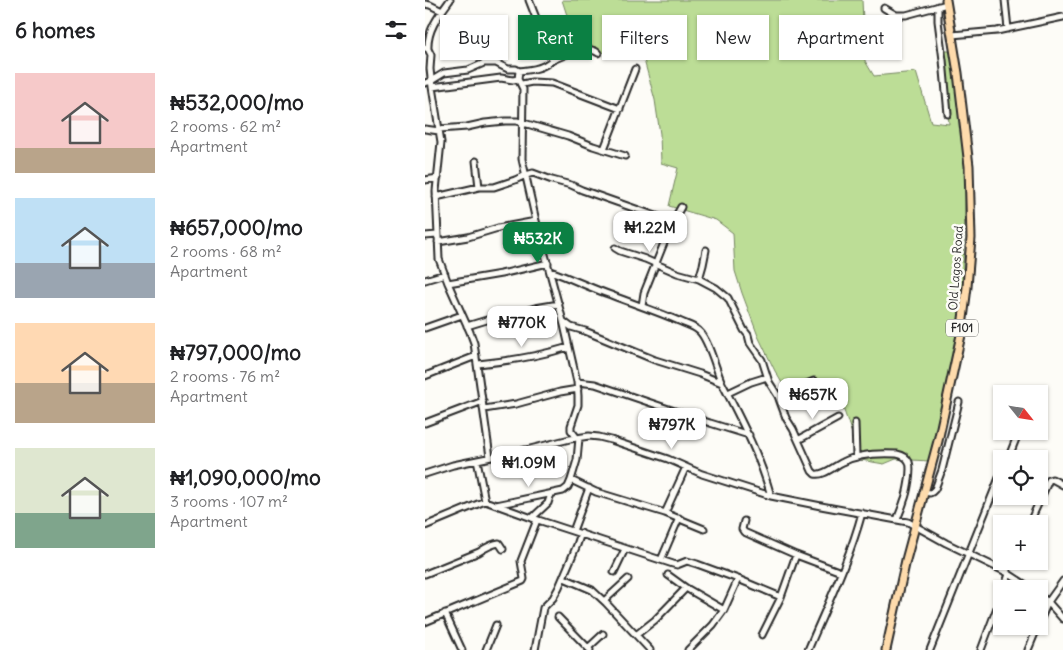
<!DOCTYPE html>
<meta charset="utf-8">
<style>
:root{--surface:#fff;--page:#f6f6f6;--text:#202124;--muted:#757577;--accent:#0b8043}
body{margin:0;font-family:Delius,sans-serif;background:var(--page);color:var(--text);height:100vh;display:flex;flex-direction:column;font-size:19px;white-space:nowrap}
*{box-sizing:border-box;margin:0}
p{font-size:16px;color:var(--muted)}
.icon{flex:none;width:28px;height:28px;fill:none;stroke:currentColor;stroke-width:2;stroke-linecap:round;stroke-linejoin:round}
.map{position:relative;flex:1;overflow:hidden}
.details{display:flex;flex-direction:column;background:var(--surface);width:425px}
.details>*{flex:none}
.top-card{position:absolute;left:15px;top:15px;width:475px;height:45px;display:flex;gap:10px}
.needle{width:32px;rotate:120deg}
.fabs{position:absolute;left:568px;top:385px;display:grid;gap:10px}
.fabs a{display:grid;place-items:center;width:55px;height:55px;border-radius:0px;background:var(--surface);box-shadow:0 1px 4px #0004;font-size:25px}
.price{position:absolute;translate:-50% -42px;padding:0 11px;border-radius:10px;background:#fff;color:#222;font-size:16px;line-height:32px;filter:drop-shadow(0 1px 2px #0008)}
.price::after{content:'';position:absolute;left:50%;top:30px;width:15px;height:11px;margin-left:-8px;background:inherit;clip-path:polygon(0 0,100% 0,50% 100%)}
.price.on{background:var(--accent);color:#fff}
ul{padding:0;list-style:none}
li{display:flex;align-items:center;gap:15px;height:125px;padding:0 15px}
li span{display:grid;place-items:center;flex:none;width:140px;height:100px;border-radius:0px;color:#555}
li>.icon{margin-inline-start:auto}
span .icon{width:60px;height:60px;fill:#fffc;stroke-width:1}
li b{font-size:21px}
h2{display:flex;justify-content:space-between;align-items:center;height:60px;padding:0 15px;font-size:21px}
.pill{padding:0 18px;border-radius:0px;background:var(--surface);box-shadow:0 1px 4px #0004;font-size:18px;line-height:45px}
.pill.on{background:var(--accent);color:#fff}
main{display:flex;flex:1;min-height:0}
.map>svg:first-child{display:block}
</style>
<main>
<section class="details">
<h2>6 homes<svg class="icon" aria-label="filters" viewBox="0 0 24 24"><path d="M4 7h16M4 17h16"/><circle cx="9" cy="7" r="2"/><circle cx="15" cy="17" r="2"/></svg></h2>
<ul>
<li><span style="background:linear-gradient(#f6c9c9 75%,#b9a48a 0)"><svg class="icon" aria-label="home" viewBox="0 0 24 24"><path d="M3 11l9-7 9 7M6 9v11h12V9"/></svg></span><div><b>₦532,000/mo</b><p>2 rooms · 62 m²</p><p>Apartment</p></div></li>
<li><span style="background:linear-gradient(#bfe0f5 65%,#9aa5b1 0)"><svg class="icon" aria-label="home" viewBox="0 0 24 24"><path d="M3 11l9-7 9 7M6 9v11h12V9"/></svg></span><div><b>₦657,000/mo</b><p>2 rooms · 68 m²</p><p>Apartment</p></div></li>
<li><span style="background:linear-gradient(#ffd9b3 60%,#b9a48a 0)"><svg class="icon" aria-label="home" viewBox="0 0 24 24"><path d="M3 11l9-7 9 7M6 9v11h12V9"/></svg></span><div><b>₦797,000/mo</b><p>2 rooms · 76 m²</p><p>Apartment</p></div></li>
<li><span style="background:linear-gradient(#dfe7d0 65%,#7fa58c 0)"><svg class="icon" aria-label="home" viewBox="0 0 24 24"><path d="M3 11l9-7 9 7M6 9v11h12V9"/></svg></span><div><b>₦1,090,000/mo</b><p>3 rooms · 107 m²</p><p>Apartment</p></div></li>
</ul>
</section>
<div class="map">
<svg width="638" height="650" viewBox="0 0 638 650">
<rect width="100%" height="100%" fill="#fdfcf7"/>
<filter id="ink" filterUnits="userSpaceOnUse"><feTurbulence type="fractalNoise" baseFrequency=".02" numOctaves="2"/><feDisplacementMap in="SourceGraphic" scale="10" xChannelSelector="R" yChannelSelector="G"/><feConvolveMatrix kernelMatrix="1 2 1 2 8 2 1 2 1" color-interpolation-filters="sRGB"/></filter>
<g filter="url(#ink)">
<path fill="#bcdd96" stroke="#748460" d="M137 0H437L440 61 449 76 491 72 506 122 524 124 518 51H526L539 126 541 179 537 294 527 361 504 461 471 459 459 464 436 460 415 399 404 383 370 398 357 383 350 371 333 336 317 293 310 271 308 233 291 220 244 206 253 168 236 163 235 134 230 100 219 60 194 52 168 53 153 49Z"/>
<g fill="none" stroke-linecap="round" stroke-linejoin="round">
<defs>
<path id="minor" d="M104 0 111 18 125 47 127 60
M580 0 583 29
M0 4 5 5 17 11
M513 6V21L518 60 523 114
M459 8 471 15H481L522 4
M527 35 572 31 638 17
M0 48 3 49 6 55 5 69 7 87 16 142 11 191 14 259 23 283 45 332 49 343 65 457
M3 49C2 30 14 15 25 0
M94 71C102 70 110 70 118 66 121 65 124 62 128 60 139 55 163 44 173 53
M0 83 6 81 19 73 43 70 59 63H71L83 69H91L94 71 93 79 98 89 97 159 111 221 139 325 152 382 153 396V405L146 426V430L152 438
M97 84 107 82 127 83 195 109
M7 87 76 78 88 80 93 79
M0 129 14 131
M14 129 42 127 60 123 80 121H92L143 136 168 146 200 156
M179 149 210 69
M51 161 54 187
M0 180 13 178
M11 197 54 187H69L90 180 101 175 108 173 127 180 146 185 157 190 248 222
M0 236 12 235
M13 242 43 237 73 228 111 221
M190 248 195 251 220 259 252 273 274 279 291 288 303 298 319 330 323 335 325 343 337 360 344 382 353 396 361 418 368 429 387 471 390 474C399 476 409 466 418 462 433 454 454 453 472 454 477 455 482 457 484 462 487 470 482 494 479 501 477 508 474 514 472 520
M125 271C146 278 165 288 186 295 209 304 231 311 254 321 260 324 269 326 274 331 284 340 291 370 297 383 316 420 335 456 346 496
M274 279 278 265 281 250
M0 280 20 274
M23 283 76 274 123 263
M217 306 219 293 247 223 256 207
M138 321 146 327 160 331 230 360 275 374 297 383
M42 326 65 319 88 315 110 308 134 304
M0 328 37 315
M53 364C84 361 114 356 144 347
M0 376 51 356
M152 382 170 384 285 423 324 435
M303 393 326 382 342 377
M353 396 389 381
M59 409 91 404 135 392 153 389
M0 423 58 401
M430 423 431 456
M154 438 152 460 146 480 171 492 240 513 279 529
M373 440 413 418
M583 459 594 431
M52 460 60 501
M0 474 28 465 101 450 145 439 164 436 174 437 186 440 243 459 277 474 346 496 396 506 483 522 521 543 581 572 607 589
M498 492 505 493 507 492 510 489 517 470 534 402
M71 505 138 491 143 487 146 480
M240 513 261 467
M107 518 123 503 126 494
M319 521 317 529 319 532 371 555 416 572
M604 524 624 480 627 479 638 485
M0 526 60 501 107 518 248 564 252 565 262 561 272 564 313 579 356 597
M148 531 164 488
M236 560 254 518
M189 572 200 549
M581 572 586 561
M0 574 54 552C60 548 67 544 74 543L78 549
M243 575 261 588 299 610
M139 578 167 590 181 603 225 650
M579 589 584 574
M614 595 623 602 638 619
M179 601 203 579
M20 613 37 650
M133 617 165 650
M0 622 98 581 99 579 96 561 112 520
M614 623 623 602 638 581
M211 635 230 620 261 588
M337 635 356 597 371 555
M163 648 178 634
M61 650 71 625
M110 650 118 608 128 598 134 587 152 545 156 533
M263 650 288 625 299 610 313 579
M383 650C402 605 424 561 437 513
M505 650 576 473
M556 650 576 597
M603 650 613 626"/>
<path id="major" d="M461 650 481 560 513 441 536 335 542 287 546 238 544 166 533 73 521 0"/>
</defs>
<use href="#minor" stroke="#2b2b2b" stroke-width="9"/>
<use href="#major" stroke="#2b2b2b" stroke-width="11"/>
<use href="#minor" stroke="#fdfcf7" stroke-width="5"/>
<use href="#major" stroke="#fedbac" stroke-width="7"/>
</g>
</g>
<g text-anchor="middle" stroke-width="5" stroke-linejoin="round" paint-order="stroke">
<rect fill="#fdfcf7" stroke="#6a6a68" stroke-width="1" x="521" y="319.5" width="32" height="17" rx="4"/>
<g font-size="11" font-weight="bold" fill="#2b2b2b">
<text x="537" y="332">F101</text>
</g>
<g font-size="12" fill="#2b2b2b" stroke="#fdfcf7">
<text transform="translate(531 268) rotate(-86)" y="4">Old Lagos Road</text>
</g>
</g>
</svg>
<div class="fabs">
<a><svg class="needle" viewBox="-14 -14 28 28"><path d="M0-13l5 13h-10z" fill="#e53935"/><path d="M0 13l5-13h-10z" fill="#757577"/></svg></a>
<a><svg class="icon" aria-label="locate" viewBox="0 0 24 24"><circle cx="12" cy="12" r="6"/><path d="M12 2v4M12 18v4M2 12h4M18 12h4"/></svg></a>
<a>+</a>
<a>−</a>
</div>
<b class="price" style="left:225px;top:253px">₦1.22M</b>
<b class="price on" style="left:113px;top:264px">₦532K</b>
<b class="price" style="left:97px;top:348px">₦770K</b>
<b class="price" style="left:388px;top:420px">₦657K</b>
<b class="price" style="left:247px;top:450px">₦797K</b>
<b class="price" style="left:104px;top:488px">₦1.09M</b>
<div class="top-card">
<a class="pill">Buy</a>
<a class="pill on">Rent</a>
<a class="pill">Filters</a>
<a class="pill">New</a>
<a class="pill">Apartment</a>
</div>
</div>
</main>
